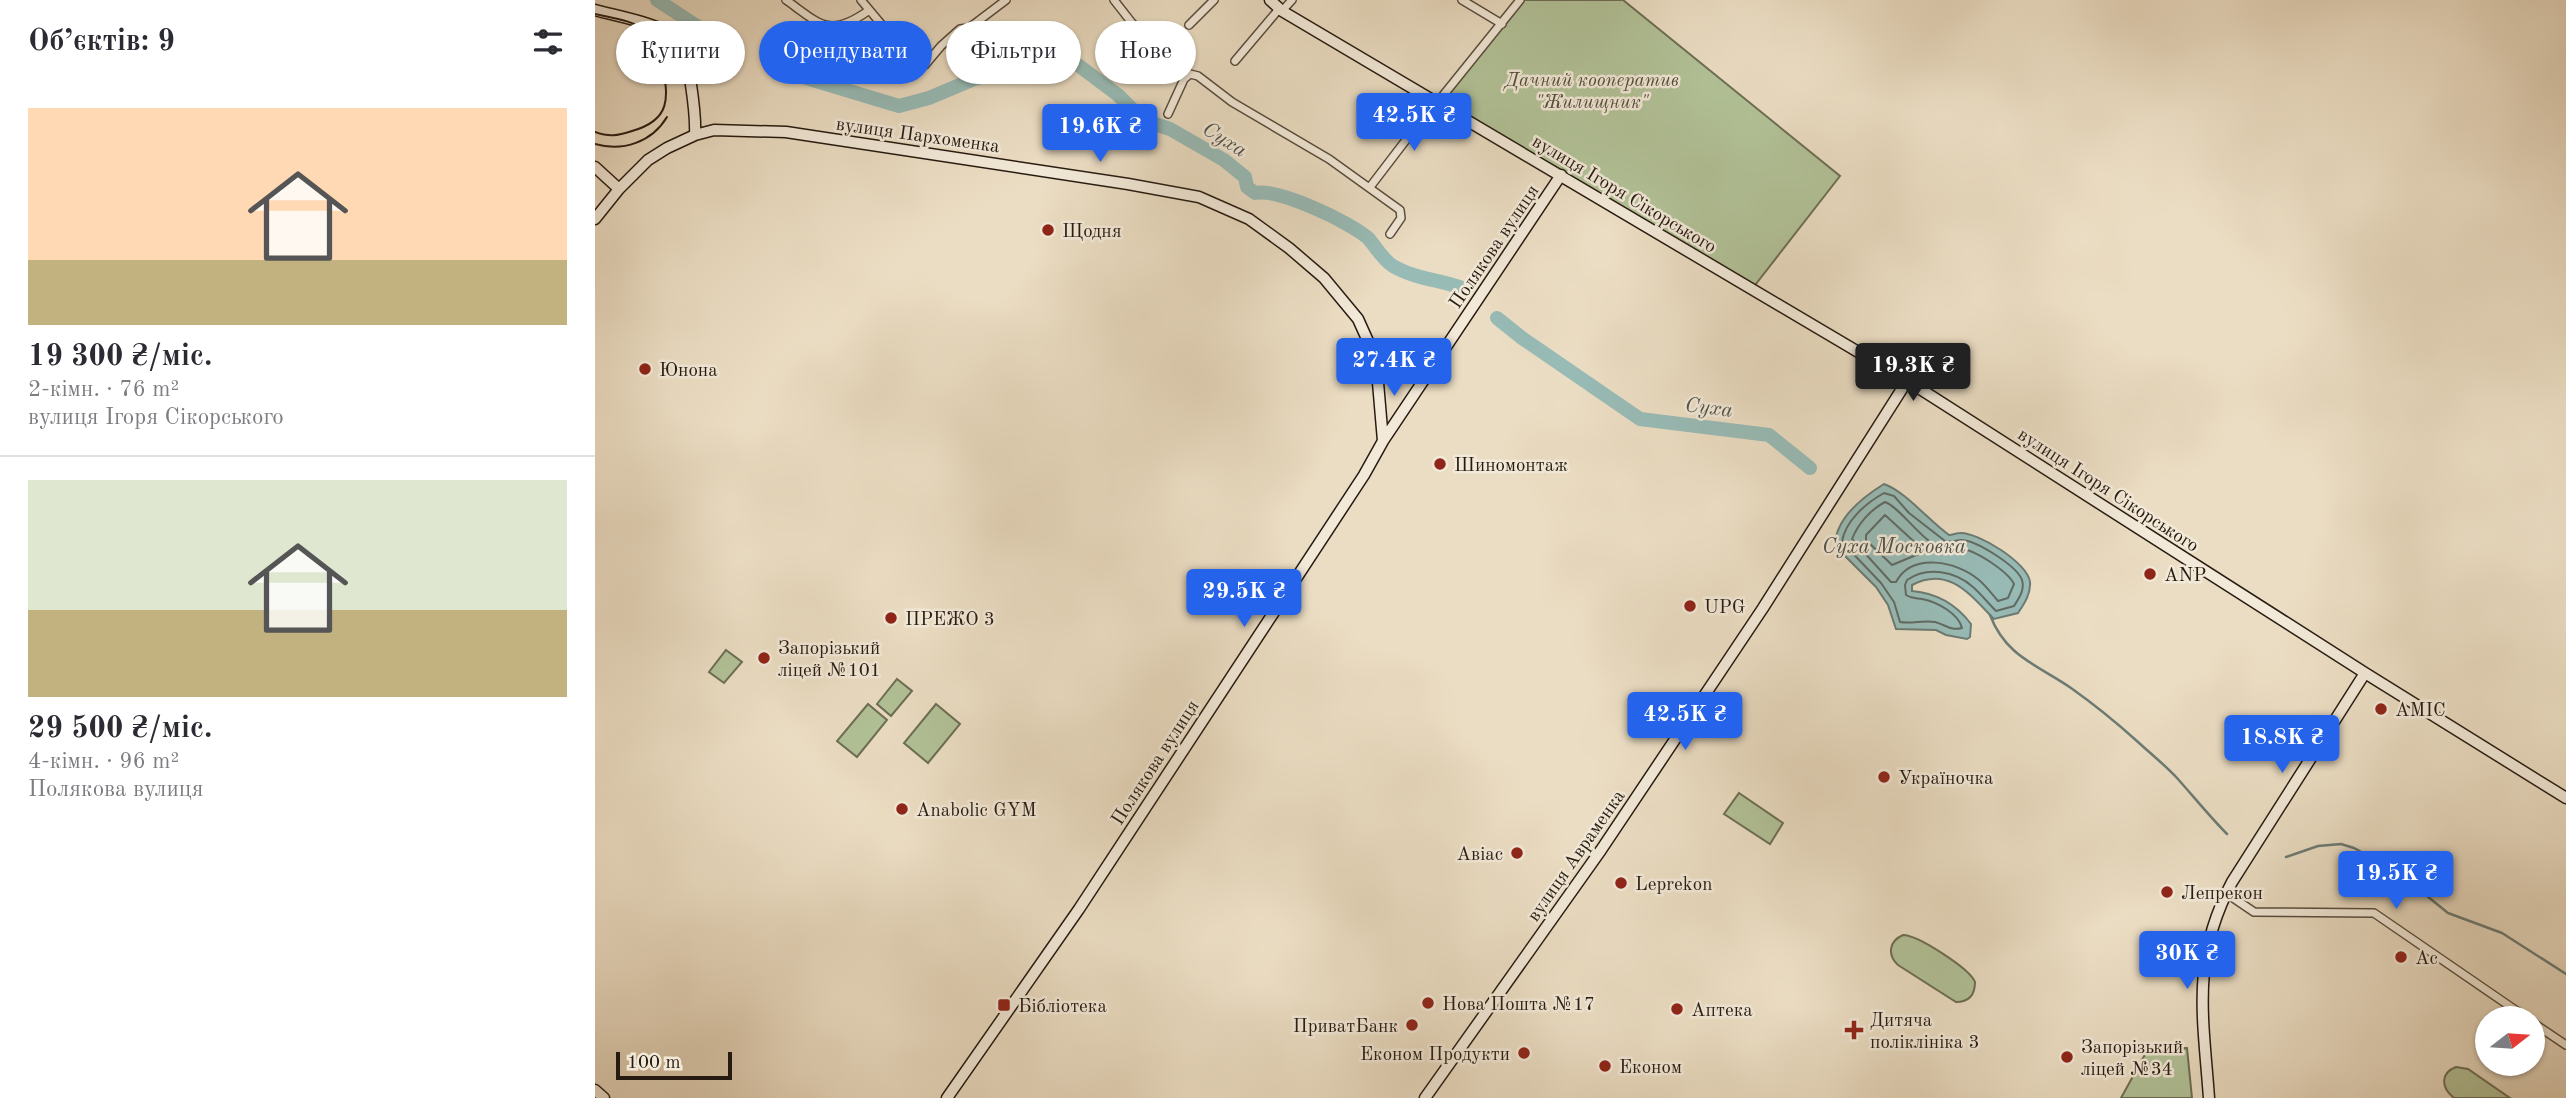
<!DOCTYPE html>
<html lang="uk">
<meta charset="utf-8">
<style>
:root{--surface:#fff;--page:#f2f2f3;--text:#2b2b33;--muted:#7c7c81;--line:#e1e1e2;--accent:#2563eb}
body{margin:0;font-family:"Old Standard TT",serif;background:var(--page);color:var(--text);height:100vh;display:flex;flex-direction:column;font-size:26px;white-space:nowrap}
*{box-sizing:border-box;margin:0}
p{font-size:23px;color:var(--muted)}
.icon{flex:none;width:38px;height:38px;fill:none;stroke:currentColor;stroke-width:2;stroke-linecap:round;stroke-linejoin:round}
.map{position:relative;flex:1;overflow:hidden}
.sheet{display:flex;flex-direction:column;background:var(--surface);width:595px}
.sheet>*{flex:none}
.guide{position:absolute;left:21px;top:21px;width:665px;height:63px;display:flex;gap:14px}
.needle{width:46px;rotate:73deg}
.buttons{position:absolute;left:1880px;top:1006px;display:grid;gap:14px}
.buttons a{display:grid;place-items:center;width:70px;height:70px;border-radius:50%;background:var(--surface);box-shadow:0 2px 5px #0004;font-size:35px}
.scale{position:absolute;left:21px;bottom:18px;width:116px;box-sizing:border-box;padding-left:7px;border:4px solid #271b11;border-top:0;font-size:19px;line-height:24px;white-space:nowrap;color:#271b11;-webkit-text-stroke:5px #f2e9d8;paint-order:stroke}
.price{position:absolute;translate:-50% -60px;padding:0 16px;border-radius:7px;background:var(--accent);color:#fff;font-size:23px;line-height:46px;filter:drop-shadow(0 2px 4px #0008)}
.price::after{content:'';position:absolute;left:50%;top:42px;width:21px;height:16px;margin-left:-10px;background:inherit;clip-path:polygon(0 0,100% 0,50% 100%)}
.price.current{background:#222;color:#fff}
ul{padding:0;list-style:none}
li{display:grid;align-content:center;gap:14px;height:371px;padding:0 28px}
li+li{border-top:2px solid var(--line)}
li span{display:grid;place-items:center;height:217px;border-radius:0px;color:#555}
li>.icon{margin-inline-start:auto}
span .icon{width:126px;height:126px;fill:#fffc;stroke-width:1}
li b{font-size:30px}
h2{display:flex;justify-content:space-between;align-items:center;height:84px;padding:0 28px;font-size:30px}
.pill{padding:0 24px;border-radius:32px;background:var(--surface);box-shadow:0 2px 5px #0004;font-size:24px;line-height:63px}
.pill.current{background:var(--accent);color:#fff}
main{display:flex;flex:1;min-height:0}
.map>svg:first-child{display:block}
</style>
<main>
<section class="sheet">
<h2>Об’єктів: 9<svg class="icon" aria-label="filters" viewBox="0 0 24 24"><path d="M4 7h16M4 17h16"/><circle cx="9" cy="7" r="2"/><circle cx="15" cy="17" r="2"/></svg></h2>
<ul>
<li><span style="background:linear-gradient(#ffd9b3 70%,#c2b280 0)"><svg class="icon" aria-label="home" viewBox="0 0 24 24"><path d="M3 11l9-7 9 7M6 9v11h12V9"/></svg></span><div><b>19 300 ₴/міс.</b><p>2-кімн. · 76 m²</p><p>вулиця Ігоря Сікорського</p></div></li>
<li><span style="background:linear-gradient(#dfe7d0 60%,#c2b280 0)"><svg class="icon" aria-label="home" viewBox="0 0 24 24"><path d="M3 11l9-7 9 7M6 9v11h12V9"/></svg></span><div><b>29 500 ₴/міс.</b><p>4-кімн. · 96 m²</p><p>Полякова вулиця</p></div></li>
</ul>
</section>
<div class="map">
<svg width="1971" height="1098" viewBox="0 0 1971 1098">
<rect width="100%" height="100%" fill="#ebddc3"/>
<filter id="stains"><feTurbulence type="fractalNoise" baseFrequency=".00286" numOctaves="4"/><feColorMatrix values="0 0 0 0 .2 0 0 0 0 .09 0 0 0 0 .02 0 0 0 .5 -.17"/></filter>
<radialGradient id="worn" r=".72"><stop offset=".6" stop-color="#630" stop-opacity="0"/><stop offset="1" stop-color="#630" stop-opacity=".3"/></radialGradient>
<path fill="#b2c298" stroke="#6c6e54" stroke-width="2" d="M925 0H1028L1245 176 1157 289 840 102Z
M131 650 147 662 129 683 114 672Z
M302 679 317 691 296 716 282 704Z
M273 704 292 720 262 757 242 741Z
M341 704 365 724 333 763 309 743Z
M1144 793 1188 823 1175 844 1129 814Z
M1308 935C1323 935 1375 969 1380 982 1380 995 1374 1002 1361 1002L1303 965C1292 955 1294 941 1308 935Z
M1592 1048 1597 1098H1526L1553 1049Z
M1861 1067 1873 1069 1915 1098H1859C1846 1088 1845 1073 1861 1067Z"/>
<path fill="#98bbb6" stroke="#6b7b74" stroke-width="2" d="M1289 484C1311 492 1333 520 1354 535 1358 535 1361 533 1365 533 1383 532 1433 563 1435 582 1436 594 1429 604 1423 613L1399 619C1376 596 1354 565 1317 585V591C1341 593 1361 604 1376 624L1375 637 1372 639 1351 635 1341 630 1301 629 1293 605 1281 587 1240 546C1240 519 1268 497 1289 484Z"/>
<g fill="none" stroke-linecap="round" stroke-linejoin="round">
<path stroke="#606b64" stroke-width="2" d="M1289 493 1299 496 1314 513 1350 541C1357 543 1360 540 1366 540 1381 540 1422 566 1427 580 1430 590 1424 598 1419 606L1401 611C1393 603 1386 594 1378 587 1360 571 1332 566 1312 580L1310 585 1311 595C1317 599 1320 598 1327 599 1342 602 1363 613 1367 628 1356 631 1351 625 1340 622 1328 620 1317 624 1305 622L1299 602 1286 583 1247 542C1250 521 1271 503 1289 493Z
M1290 502C1305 507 1328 543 1349 550 1355 552 1359 549 1365 549 1380 549 1413 572 1419 584L1413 598 1403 601C1397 594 1391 586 1384 580 1362 561 1317 552 1301 582H1296L1257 539C1263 524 1275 510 1290 502Z
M1290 515 1326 548V553L1297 565 1271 540V535Z"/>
<path stroke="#6b7b74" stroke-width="2.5" d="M1395 615C1411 657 1443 665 1476 688 1500 705 1522 723 1543 742 1556 754 1571 766 1582 778 1599 797 1615 817 1632 834
M1691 857 1723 846 1746 844 1759 848 1801 871 1853 913 1907 933 1971 974"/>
<path stroke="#98bbb6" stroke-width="14" d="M62 0 105 28
M198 74 304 106 334 98 379 79 418 68 459 59 479 62 523 95 540 112 557 123 575 129 629 160 650 177 652 187 660 193C683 188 755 222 773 238 781 247 788 260 798 266 820 279 847 280 870 289
M902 318 927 338 1045 419 1174 435 1215 468"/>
<defs>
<path id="street" d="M191 0C226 25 234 38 273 11
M266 0 323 68 330 65 346 46 365 29 374 28 411 0
M519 0 537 23 589 79
M867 0 907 24
M687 11 697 0
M594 25 619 0
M640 61 684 9
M842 103 925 0
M573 114 589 79 595 74 603 76 637 102 734 159 805 210 806 218 795 234
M775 187 840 102
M1631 893 1659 912 1779 913 1932 1018
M1937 1022 1971 1045"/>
<path id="secondary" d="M675 0 687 11 1319 385 1770 673 1971 798
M0 10C21 16 68 24 83 39 94 51 101 117 100 135
M0 167 24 189
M0 219 24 189 53 160 72 148 100 135 119 130 191 132 533 184 604 197 654 219 694 248 729 278 763 319 781 359 808 347 845 357
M781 359 788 441
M0 1090 9 1098
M352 1098 484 909 769 475 788 441 966 175
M830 1098 1006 850 1168 608 1312 381
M1614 1098C1608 1015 1596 959 1637 882L1770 673"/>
</defs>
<use href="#street" stroke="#584c3e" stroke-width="10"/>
<use href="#secondary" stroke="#271b11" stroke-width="13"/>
<use href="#street" stroke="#f2e9d8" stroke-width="7"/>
<use href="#secondary" stroke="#f2e9d8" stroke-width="10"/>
<path stroke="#271b11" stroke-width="2" d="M0 14C16 18 38 20 51 31 62 39 65 51 67 64 74 98 76 120 37 131 22 136 14 137 0 132
M0 144C28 152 57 142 72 117"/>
</g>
<g fill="#8f2418" stroke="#f2e9d8" stroke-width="2.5">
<circle cx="453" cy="230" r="7"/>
<circle cx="50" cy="369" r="7"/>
<circle cx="845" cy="464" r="7"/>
<circle cx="1555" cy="574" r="7"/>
<circle cx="1095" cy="606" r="7"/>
<circle cx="296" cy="618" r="7"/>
<circle cx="169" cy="658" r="7"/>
<circle cx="1786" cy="709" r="7"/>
<circle cx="1289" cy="777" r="7"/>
<circle cx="307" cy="809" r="7"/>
<circle cx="922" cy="853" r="7"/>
<circle cx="1026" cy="883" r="7"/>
<circle cx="1572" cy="892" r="7"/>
<circle cx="1806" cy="957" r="7"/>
<circle cx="833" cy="1003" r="7"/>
<rect x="402" y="998" width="14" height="14" rx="3.5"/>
<circle cx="1082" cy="1009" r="7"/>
<circle cx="817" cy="1025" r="7"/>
<path d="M1255.5 1019.5h7v7h7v7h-7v7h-7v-7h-7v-7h7z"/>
<circle cx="929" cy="1053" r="7"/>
<circle cx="1472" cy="1057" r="7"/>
<circle cx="1010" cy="1066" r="7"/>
</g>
<g text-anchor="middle" stroke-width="5" stroke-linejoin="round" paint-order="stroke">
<g font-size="19" font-style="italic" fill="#514d3a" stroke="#f2e9d8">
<text x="997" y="86">Дачний кооператив<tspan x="997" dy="22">"Жилищник"</tspan></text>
</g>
<g font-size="19" fill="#271b11" stroke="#f2e9d8">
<text transform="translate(323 134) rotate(8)" y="7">вулиця Пархоменка</text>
<text transform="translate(1030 193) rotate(31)" y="7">вулиця Ігоря Сікорського</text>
<text transform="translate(898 246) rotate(-56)" y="7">Полякова вулиця</text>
<text transform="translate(1514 489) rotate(33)" y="7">вулиця Ігоря Сікорського</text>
<text transform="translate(559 762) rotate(-57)" y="7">Полякова вулиця</text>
<text transform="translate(980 855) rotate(-55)" y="7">вулиця Авраменка</text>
</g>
<g font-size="19" fill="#271b11" stroke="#f2e9d8" text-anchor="start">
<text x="467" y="237">Щодня</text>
<text x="64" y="376">Юнона</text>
<text x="859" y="471">Шиномонтаж</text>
<text x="1569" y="581">ANP</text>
<text x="1109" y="613">UPG</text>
<text x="310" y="625">ПРЕЖО 3</text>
<text x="183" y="654">Запорізький<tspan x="183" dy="22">ліцей №101</tspan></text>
<text x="1800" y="716">AMIC</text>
<text x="1303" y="784">Україночка</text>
<text x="321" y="816">Anabolic GYM</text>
<text x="908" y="860" text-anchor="end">Авіас</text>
<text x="1040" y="890">Leprekon</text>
<text x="1586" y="899">Лепрекон</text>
<text x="1820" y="964">Ас</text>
<text x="847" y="1010">Нова Пошта №17</text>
<text x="423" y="1012">Бібліотека</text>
<text x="1096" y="1016">Аптека</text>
<text x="1275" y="1026">Дитяча<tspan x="1275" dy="22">поліклініка 3</tspan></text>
<text x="803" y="1032" text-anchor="end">ПриватБанк</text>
<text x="1486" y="1053">Запорізький<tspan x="1486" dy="22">ліцей №34</tspan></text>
<text x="915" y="1060" text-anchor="end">Економ Продукти</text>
<text x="1024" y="1073">Економ</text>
</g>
<g font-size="21" font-style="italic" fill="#4f534b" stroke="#f2e9d8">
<text transform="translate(630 139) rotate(32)" y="7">Суха</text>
<text transform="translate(1114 407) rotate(7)" y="7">Суха</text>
<text x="1299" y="553">Суха Московка</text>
</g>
</g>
<rect width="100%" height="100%" filter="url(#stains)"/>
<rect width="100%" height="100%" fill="url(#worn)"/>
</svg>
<div class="buttons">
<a><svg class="needle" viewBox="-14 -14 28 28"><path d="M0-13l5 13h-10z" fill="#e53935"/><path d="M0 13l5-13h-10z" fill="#7c7c81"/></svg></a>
</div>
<div class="scale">100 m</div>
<b class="price" style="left:819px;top:153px">42.5K ₴</b>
<b class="price" style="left:505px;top:164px">19.6K ₴</b>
<b class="price" style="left:799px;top:398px">27.4K ₴</b>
<b class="price current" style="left:1318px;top:403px">19.3K ₴</b>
<b class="price" style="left:649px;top:629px">29.5K ₴</b>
<b class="price" style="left:1090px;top:752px">42.5K ₴</b>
<b class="price" style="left:1687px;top:775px">18.8K ₴</b>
<b class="price" style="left:1801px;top:911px">19.5K ₴</b>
<b class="price" style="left:1592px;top:991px">30K ₴</b>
<div class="guide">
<a class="pill">Купити</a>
<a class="pill current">Орендувати</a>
<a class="pill">Фільтри</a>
<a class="pill">Нове</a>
</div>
</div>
</main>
